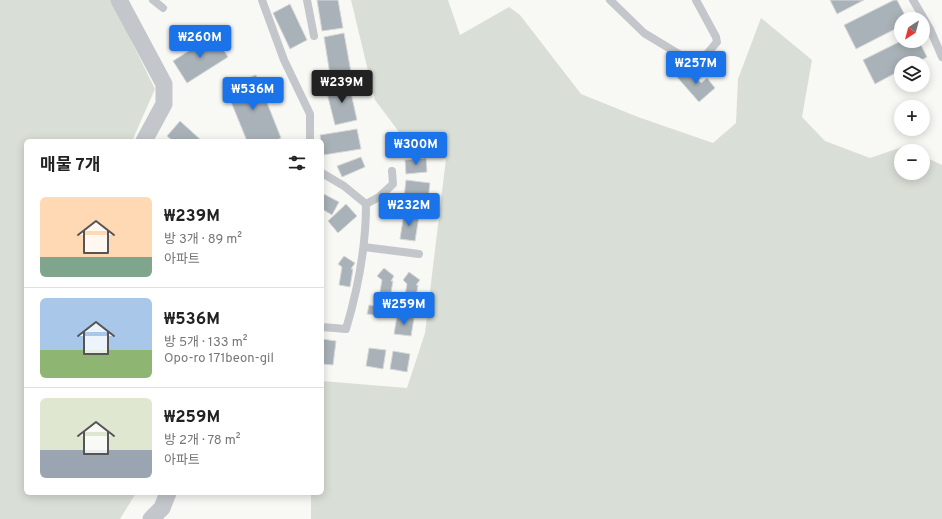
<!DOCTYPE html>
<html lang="ko">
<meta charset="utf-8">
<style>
:root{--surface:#fff;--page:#f6f6f6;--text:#222;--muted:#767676;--line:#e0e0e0;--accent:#1a73e8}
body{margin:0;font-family:Overpass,"Noto Sans KR",sans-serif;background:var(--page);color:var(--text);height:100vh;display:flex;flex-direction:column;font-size:15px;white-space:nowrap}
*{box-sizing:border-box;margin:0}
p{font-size:13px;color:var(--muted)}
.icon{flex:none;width:22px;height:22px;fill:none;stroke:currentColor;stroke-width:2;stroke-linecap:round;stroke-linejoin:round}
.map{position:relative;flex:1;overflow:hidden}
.drawer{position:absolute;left:24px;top:139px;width:300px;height:356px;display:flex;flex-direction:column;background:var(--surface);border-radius:6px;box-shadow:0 2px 10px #0003}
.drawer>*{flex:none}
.needle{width:26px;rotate:216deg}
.controls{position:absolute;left:894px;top:12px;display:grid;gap:8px}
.controls a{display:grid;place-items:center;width:36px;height:36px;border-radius:50%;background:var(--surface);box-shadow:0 2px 10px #0003;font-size:20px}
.price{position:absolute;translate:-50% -34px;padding:0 9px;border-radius:4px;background:var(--accent);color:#fff;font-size:13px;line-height:26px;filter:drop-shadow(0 1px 2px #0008)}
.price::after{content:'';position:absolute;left:50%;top:24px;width:12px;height:9px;margin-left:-6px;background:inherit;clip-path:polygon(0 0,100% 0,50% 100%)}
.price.active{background:#222;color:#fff}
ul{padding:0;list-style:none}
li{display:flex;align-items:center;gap:12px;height:100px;padding:0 16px}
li+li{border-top:1px solid var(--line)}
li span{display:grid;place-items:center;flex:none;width:112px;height:80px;border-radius:6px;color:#555}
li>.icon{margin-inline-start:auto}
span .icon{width:48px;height:48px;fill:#fffc;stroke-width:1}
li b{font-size:17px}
h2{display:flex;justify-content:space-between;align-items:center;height:48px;padding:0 16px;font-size:17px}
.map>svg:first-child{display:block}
</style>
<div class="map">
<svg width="942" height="519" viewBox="0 0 942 519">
<rect width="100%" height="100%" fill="#f8f8f5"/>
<path fill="#d9dfd6" d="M0 0H111L155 89 132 141H26V493H136L120 519H0Z
M351 0H448L460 35 509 7 520 15 581 94 638 117 713 143 736 123 738 79 761 18 812 60 802 117 825 141 870 158 902 147 911 151H901V173H923V156L942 165V519H311V493H322V381L407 388 425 333 446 159 408 144 375 100Z"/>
<path fill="#a9b2b8" stroke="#d9d9d7" d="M317 0H338L343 28 322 31Z
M830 0H864L837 14Z
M894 0H897L907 19H901V26L856 49 844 25Z
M290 4 307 40 290 49 273 13Z
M344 33 352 78 331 81 324 37Z
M214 35 228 57 187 83 173 61Z
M901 41H919L927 57 916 63H901V70L875 84 863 60Z
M688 68 701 83 707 78 715 88 699 102 677 77Z
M256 75 281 138 275 141H247L225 87Z
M349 84 357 120 335 125 326 89Z
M180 121 202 141H173L167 136Z
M357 129 361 149 323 155 320 135Z
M361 157 365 167 342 177 337 166Z
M426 158 427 172 406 174 405 160Z
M406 180 430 183 428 199 404 197Z
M322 193 339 202 332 215 322 209Z
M346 204 357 216 338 233 328 221Z
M404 213 419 216 415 241 400 239Z
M344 256 355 263 351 269H353L350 287 339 285 342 267 338 264Z
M384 268 394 276 391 281H393L390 299 379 297 382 280 377 276Z
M409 272 420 280 416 285H418L415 303 404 301 407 284 403 280Z
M369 305 389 308 387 317 367 314Z
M397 316 414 318 411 336 394 334Z
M322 339 336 341 333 365 322 364Z
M369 348 386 350 383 369 366 366Z
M393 351 410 354 407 372 390 369Z"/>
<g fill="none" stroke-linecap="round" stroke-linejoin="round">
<path stroke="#c3c7cb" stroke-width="8" d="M153 0 163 8
M262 0 284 60 310 114V141
M307 0 314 36
M610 0 644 33 682 56 695 60 706 55 717 42 716 37 696 0
M913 0 930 29 942 57
M322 173 344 186 366 204C366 246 358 289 346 329L322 327
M366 204 379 197 393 184 392 171
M364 247 419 254"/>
<path stroke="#c3c7cb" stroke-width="17" d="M119 0 164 84V104L144 141
M151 519 162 508 168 493"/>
</g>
</svg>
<div class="controls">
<a><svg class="needle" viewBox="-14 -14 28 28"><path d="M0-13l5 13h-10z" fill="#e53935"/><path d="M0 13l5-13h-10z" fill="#767676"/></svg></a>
<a><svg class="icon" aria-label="layers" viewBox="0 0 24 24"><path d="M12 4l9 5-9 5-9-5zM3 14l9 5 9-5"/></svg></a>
<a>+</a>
<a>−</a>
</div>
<b class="price" style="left:200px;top:59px">₩260M</b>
<b class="price" style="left:696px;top:85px">₩257M</b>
<b class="price active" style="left:342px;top:104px">₩239M</b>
<b class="price" style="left:253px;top:111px">₩536M</b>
<b class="price" style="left:416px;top:166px">₩300M</b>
<b class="price" style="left:409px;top:227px">₩232M</b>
<b class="price" style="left:404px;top:326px">₩259M</b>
<section class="drawer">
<h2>매물 7개<svg class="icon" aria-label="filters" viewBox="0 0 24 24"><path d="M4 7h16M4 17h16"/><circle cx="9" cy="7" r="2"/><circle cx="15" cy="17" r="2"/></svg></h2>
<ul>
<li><span style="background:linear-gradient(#ffd9b3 75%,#7fa58c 0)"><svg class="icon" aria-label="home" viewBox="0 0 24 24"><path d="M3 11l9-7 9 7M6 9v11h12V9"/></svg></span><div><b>₩239M</b><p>방 3개 · 89 m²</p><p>아파트</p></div></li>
<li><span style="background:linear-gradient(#a9c7e8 65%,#8fb573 0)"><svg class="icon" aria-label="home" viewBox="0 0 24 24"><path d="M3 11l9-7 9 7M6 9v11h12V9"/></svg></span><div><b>₩536M</b><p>방 5개 · 133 m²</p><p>Opo-ro 171beon-gil</p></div></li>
<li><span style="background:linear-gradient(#dfe7d0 65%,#9aa5b1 0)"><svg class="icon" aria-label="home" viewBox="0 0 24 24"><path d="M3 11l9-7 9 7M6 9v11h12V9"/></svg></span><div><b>₩259M</b><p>방 2개 · 78 m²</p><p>아파트</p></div></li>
</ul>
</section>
</div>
